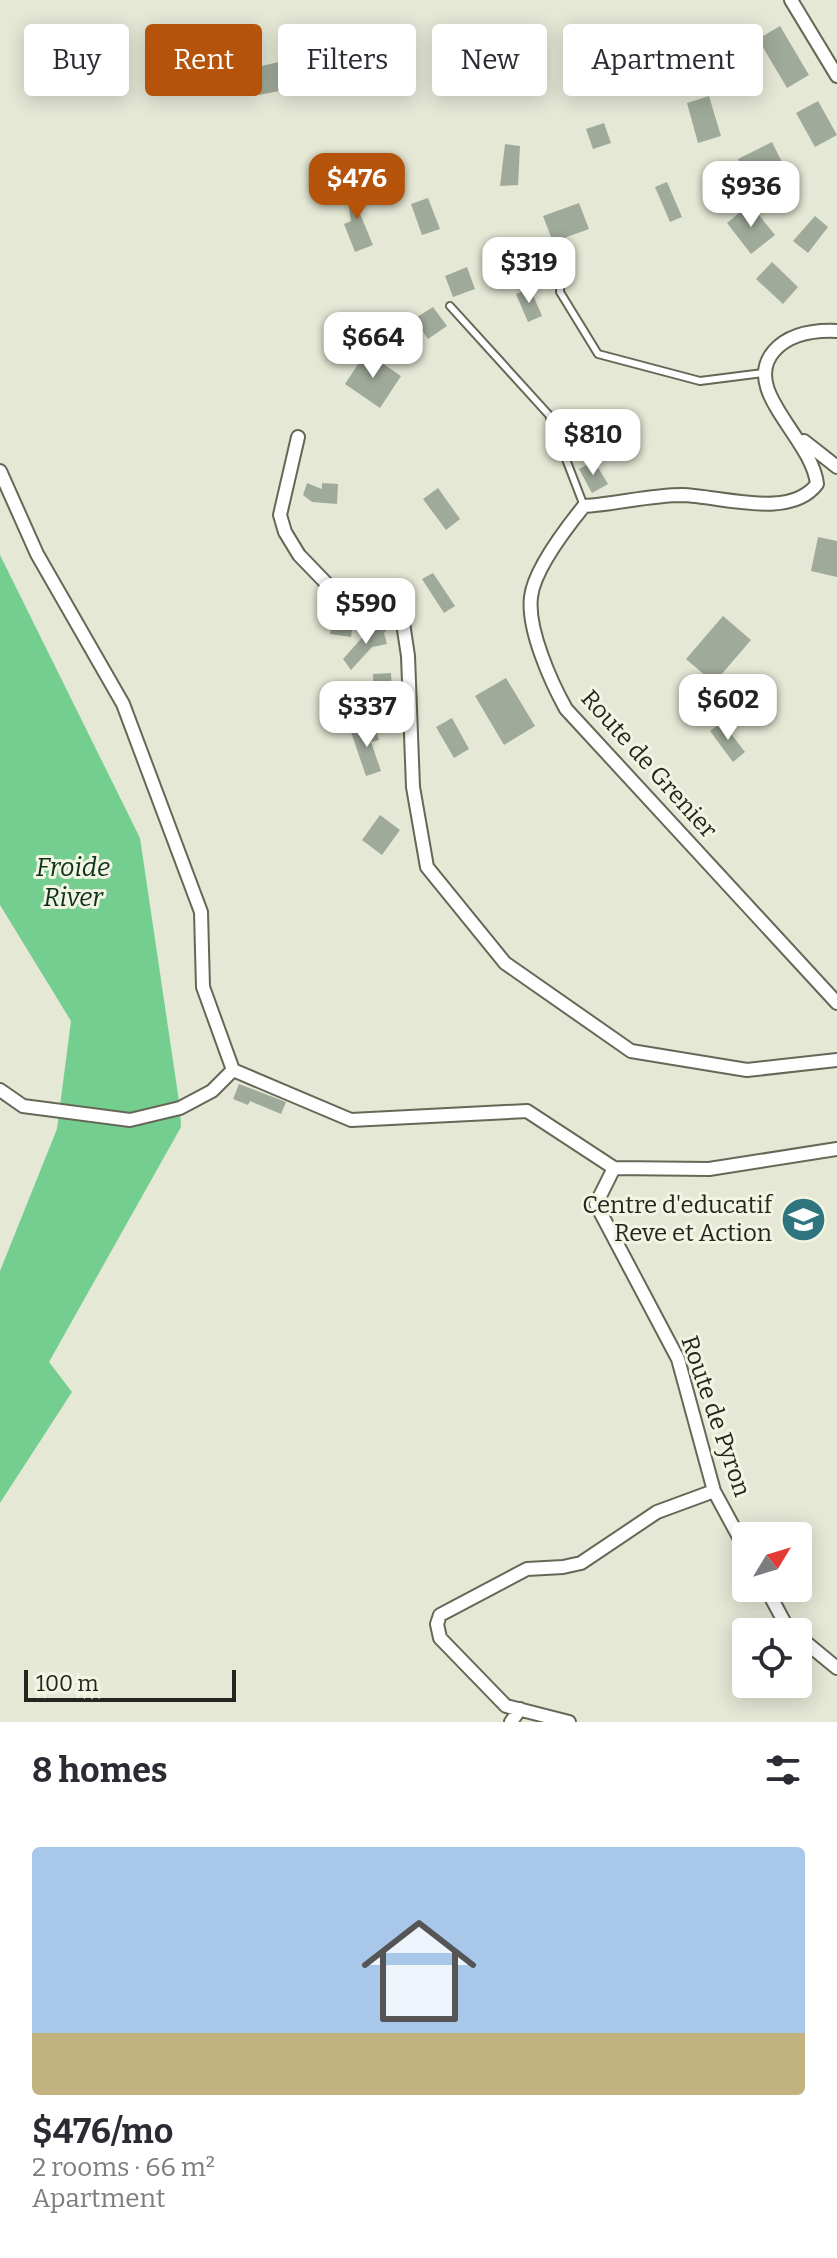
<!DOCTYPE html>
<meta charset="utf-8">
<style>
:root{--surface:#fff;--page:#f7f7f7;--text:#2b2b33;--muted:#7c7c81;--line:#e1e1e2;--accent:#b45309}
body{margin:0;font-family:Bitter,serif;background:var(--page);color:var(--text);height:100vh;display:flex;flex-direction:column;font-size:30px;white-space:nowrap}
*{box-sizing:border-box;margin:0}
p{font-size:26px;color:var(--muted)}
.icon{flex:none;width:44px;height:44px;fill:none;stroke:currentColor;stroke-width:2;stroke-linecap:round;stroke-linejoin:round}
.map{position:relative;height:1722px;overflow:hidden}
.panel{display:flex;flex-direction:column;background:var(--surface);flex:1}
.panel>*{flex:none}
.hud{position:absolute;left:24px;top:24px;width:790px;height:72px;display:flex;gap:16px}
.needle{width:52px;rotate:52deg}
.fabs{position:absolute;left:732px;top:1522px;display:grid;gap:16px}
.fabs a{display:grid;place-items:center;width:80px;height:80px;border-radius:8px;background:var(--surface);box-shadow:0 4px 20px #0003;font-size:40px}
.scale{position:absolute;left:24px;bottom:20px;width:212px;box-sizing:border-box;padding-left:8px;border:4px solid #24251e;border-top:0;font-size:22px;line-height:28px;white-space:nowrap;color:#24251e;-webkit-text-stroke:6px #f2f5e2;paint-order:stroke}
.price{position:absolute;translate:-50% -68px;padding:0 18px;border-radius:16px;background:#fff;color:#222;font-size:26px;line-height:52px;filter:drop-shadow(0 2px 4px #0008)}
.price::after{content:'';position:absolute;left:50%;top:48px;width:24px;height:18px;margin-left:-12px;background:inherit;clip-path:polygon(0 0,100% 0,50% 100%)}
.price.on{background:var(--accent);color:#fff}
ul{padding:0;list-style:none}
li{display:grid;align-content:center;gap:16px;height:424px;padding:0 32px}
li+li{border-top:2px solid var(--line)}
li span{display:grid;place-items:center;height:248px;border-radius:8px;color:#555}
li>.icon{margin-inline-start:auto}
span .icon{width:144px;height:144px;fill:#fffc;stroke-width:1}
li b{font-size:34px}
h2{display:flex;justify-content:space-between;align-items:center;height:96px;padding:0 32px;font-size:34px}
.chip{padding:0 28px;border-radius:8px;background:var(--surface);box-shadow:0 4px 20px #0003;font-size:28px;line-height:72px}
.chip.on{background:var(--accent);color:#fff}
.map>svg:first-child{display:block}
</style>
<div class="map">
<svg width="837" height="1722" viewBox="0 0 837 1722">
<rect width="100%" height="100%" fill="#e5e8d5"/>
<path fill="#74ce90" d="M0 555 140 838 180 1108 181 1127 49 1362 72 1392 0 1503V1271L57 1129 71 1021 0 905Z"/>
<path fill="#a0aa9a" d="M780 26 809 75 787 88 758 39Z
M283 61 289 89 259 95 253 68Z
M709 96 721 136 698 143 687 103Z
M818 101 837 135 815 147 796 113Z
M604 123 611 143 593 149 586 129Z
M772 142 787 172 743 194 746 198 710 208 703 182 743 171 738 159Z
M505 144 520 146 518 185 500 186Z
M667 182 682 217 670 222 655 187Z
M360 185 363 203 356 204 373 245 355 252 344 224 351 221 346 187Z
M428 198 440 229 422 235 411 204Z
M579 203 589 229 553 242 543 216Z
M750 204 775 235 751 254 727 223Z
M815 216 828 227 808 253 793 241Z
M772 262 798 287 783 304 756 279Z
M467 267 475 289 453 297 445 276Z
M530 288 542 316 528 322 516 294Z
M433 307 447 326 428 339 414 319Z
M366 352 401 376 380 408 345 384Z
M594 461 608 484 592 493 579 469Z
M307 483 322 489V483L338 484 337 504 312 502 303 495Z
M438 488 460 519 446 530 423 499Z
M818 537 837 541V577L811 571Z
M433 573 455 606 444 613 422 579Z
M333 614 354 618 351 637 330 634Z
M723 616 751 640 714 683 686 659Z
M386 625 390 626 384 633 387 644 372 647 351 670 343 659 368 631Z
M391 673 392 690H388L390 719 366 720 365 702 374 701 373 674Z
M506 678 535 726 504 745 475 696Z
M452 718 469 749 454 758 436 727Z
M722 722 745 752 733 762 710 731Z
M374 725 379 740 371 742 381 771 366 776 351 732Z
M380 815 400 830 382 855 362 840Z
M239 1084 286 1102 281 1114 250 1101 248 1105 233 1099Z"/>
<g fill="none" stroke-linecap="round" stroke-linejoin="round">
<defs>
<path id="lane" d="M561 260 560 292 598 354 700 381 763 373
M450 306 549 415 584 506"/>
<path id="street" d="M791 0 837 76
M837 331C814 330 790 333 774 351 740 390 812 438 817 484 790 520 722 496 682 495 650 495 617 504 584 506 567 527 534 570 531 597 527 629 551 682 566 709L837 1003
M298 437 280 515 285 532 299 555 328 585 403 623 408 656 413 787 427 867 505 963 631 1051 747 1070 837 1060
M804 441 837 467
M0 471 37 554 123 704 201 912 203 987 233 1070
M0 1090 23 1106 130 1120 180 1108 212 1091 233 1070 351 1120 527 1111 614 1168 709 1169 837 1149
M614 1168 596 1204 678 1359 714 1491 746 1550
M766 1588 787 1627 793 1632
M798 1636 837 1668
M511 1722 520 1709
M569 1722 506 1706 440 1638 437 1624 440 1615 527 1569 563 1567 581 1563 657 1512 714 1491"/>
</defs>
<use href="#lane" stroke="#656857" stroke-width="10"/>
<use href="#street" stroke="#656857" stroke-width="16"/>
<use href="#lane" stroke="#fff" stroke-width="6"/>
<use href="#street" stroke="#fff" stroke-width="12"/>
</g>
<defs>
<symbol id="school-disc" viewBox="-11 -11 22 22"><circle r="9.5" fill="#2e7580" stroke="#f2f5e2"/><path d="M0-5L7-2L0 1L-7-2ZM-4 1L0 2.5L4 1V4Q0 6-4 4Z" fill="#fff"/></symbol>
</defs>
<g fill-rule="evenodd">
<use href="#school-disc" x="778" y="1194" width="51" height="51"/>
</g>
<g text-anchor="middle" stroke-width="6" stroke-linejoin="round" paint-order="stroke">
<g font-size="24" fill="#24251e" stroke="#f2f5e2">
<text transform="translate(649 764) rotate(48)" y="8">Route de Grenier</text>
<text transform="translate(716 1416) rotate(71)" y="8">Route de Pyron</text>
</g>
<g font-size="24" fill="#24251e" stroke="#f2f5e2" text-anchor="end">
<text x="772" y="1213">Centre d'educatif<tspan x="772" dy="28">Reve et Action</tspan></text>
</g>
<g font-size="26" font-style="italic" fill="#0c331a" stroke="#f2f5e2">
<text x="73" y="876">Froide<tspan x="73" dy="30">River</tspan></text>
</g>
</g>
</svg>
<div class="fabs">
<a><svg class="needle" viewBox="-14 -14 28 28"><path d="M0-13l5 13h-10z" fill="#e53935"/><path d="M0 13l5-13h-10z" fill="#7c7c81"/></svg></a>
<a><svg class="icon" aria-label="locate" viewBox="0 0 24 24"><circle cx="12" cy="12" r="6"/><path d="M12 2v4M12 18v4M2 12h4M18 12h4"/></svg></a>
</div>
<div class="scale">100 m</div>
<b class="price on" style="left:357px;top:221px">$476</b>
<b class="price" style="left:751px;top:229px">$936</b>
<b class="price" style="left:529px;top:305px">$319</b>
<b class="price" style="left:373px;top:380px">$664</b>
<b class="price" style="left:593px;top:477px">$810</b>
<b class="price" style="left:366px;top:646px">$590</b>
<b class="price" style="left:728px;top:742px">$602</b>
<b class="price" style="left:367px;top:749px">$337</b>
<div class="hud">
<a class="chip">Buy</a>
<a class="chip on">Rent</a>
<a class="chip">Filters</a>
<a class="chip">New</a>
<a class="chip">Apartment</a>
</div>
</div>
<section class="panel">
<h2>8 homes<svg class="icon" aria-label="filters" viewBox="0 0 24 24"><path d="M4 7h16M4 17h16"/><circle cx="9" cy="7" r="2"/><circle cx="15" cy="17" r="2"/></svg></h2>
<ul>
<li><span style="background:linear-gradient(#a9c7e8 75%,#c2b280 0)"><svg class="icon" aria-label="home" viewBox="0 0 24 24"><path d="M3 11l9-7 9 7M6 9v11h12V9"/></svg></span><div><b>$476/mo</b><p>2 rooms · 66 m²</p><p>Apartment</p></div></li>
</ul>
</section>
